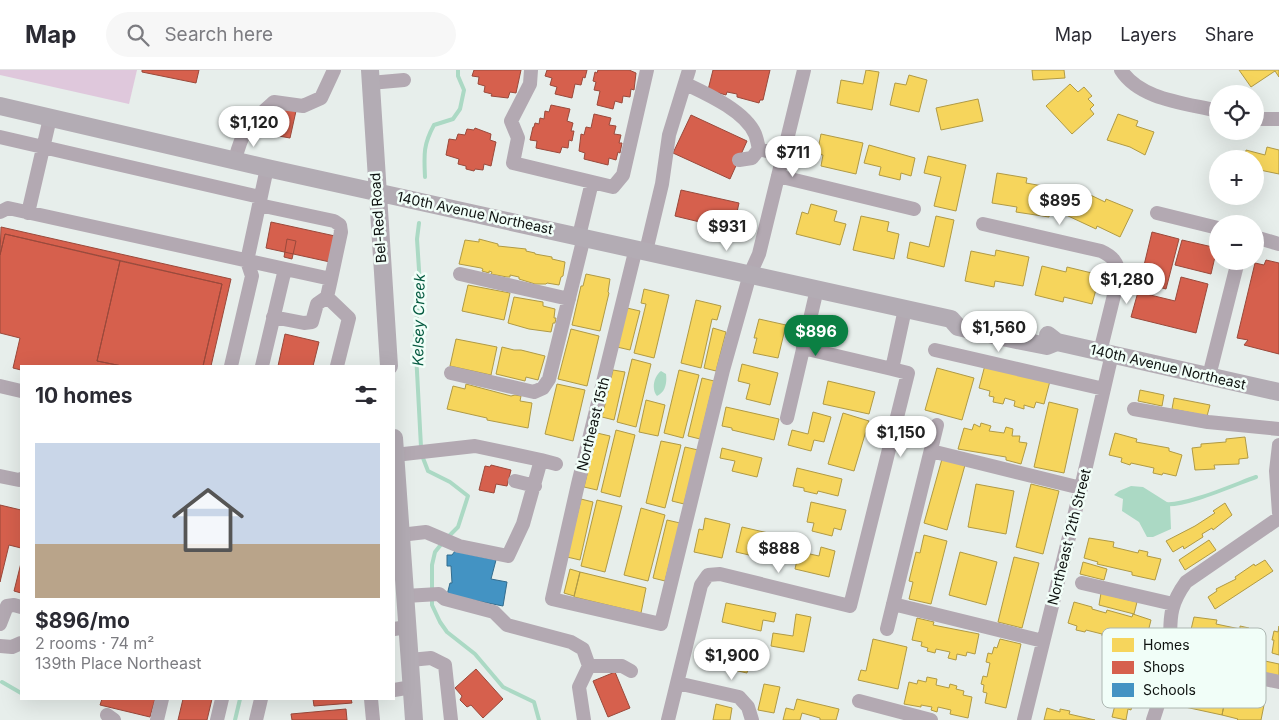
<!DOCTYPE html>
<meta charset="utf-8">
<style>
:root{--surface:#fff;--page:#f7f7f7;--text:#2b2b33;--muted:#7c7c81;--line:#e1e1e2;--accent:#0b8043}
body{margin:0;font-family:Inter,sans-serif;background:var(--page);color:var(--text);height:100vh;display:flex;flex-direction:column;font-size:19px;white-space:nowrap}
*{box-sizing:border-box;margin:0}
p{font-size:16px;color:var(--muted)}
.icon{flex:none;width:28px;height:28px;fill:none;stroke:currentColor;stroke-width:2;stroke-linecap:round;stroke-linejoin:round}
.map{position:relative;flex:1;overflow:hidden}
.sheet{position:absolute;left:20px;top:295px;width:375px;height:335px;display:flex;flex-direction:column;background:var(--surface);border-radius:0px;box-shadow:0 5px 20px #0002}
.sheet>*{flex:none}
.controls{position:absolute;left:1209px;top:15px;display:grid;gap:10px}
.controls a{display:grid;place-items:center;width:55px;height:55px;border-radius:50%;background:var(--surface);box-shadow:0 5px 20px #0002;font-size:25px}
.price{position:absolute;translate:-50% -42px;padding:0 11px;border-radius:18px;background:#fff;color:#222;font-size:16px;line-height:32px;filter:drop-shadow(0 1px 2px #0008)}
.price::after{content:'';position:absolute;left:50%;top:30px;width:15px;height:11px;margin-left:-8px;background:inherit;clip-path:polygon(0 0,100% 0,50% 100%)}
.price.current{background:var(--accent);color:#fff}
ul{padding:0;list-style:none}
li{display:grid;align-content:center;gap:10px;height:265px;padding:0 15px}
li+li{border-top:1px solid var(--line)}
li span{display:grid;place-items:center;height:155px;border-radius:0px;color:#555}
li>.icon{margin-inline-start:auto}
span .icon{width:90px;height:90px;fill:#fffc;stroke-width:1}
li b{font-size:21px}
h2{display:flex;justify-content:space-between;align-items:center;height:60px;padding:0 15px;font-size:21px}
header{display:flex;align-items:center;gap:30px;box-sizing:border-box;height:70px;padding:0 25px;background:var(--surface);border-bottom:1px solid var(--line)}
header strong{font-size:24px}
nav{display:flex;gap:28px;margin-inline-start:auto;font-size:18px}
.search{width:350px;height:45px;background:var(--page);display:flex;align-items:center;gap:12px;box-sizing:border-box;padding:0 18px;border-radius:28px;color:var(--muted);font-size:19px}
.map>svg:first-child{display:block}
</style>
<header>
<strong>Map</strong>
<div class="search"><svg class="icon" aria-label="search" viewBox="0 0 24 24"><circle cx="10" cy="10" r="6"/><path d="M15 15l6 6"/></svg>Search here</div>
<nav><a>Map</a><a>Layers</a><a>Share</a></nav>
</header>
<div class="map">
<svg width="1279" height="650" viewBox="0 0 1279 650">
<rect width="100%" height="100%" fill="#e7eeeb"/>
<path fill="#dfc8dc" d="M0 0H137L129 34 0 5Z"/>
<path fill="#abd9c4" d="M661 301 666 304C667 312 666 322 657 326 651 319 654 306 661 301Z
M1131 416 1143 417 1170 434 1171 459 1153 467H1147L1139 452 1122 441 1123 429 1114 425 1119 421Z"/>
<path fill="#f6d55c" stroke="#b09a45" d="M866 0 879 2 872 40 837 33 841 10 863 14Z
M1032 0H1064L1065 8 1033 10Z
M1239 0H1279V7L1275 1 1251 17Z
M909 5 927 10 919 42 890 35 895 13 906 15Z
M1070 14 1078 22 1084 17 1092 26 1088 29 1094 35 1090 39 1094 44 1072 64 1046 36Z
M978 29 983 51 941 60 936 38Z
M1118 44 1138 51 1136 56 1154 62 1145 85 1130 77 1107 70Z
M821 64 863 73 856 104 821 96 823 85 817 84Z
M869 75 915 88 911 106 901 103 900 110 879 105 881 97 864 93Z
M1267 77 1279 80V104L1255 99V89H1245L1246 80 1265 85Z
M928 86 966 95 956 141 934 136 941 107 924 103Z
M997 103 1027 108 1026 113 1054 118 1049 147 1016 142 1017 137 992 133Z
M1078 119 1105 132 1106 129 1133 140 1120 167 1097 156 1096 159 1066 145Z
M811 134 837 141 834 151 846 154 840 175 796 164 802 142 808 144Z
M861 146 889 152 887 161 899 164 894 189 853 180Z
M936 146 954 150 944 197 907 188 910 172 929 177Z
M479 169 498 174V176L526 179V181L535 183V184L552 187V189L565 192 563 206 561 207 559 215 547 213 546 214H535L519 209V207L510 205V207H507L491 204 492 202 489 201V203L482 201 483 199 481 198 459 194 465 170 479 172Z
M996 180 1029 187 1023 216 995 211 994 217 965 211 971 181 995 186Z
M1042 196 1066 202 1067 197 1100 205 1092 234 1064 227 1063 232 1035 225Z
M586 204 610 209 608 222 609 223 600 261 572 255 581 216H583Z
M468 215 510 223 504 250 462 241Z
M644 219 669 225 654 288 634 283 646 234 641 233Z
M514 227 543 232V236L555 239 554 248H556L555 253H553L551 262 529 259 508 253Z
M696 230 721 236 717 250 712 249 701 298 681 293Z
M627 238 640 241 630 280 617 277Z
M759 249 786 255 778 288 753 283 757 268H754Z
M713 258 726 262 716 301 704 298Z
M571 259 599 266 587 316 558 309Z
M456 269 497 277 491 305 450 296Z
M502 277 514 280H521L545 286 538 310 526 307 525 311 496 304Z
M632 289 651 294 636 357 617 352Z
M742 294 778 303 770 335 746 329 750 314 738 311Z
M985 295 1050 311 1044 334 1036 332 1034 338 1024 335V339L1014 336 1015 331 1005 328 1003 334 993 332 994 327 989 326 990 321 979 318Z
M937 298 974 308 962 350 925 340Z
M613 300 625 302 614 350 602 347Z
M679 300 699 305 683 368 664 363Z
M702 308 714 311 700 369 688 366Z
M828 311 875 322 869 344 823 334Z
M466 314 511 326 515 325 521 326 520 331 532 333 528 358 487 350V348L447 339 453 316 465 319Z
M557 314 585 320 573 371 545 364Z
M1140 320 1164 325 1162 336 1138 331Z
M1174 328 1210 335 1207 346 1172 339Z
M646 330 665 335 658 366 639 362Z
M1049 332 1078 339 1064 403 1034 397Z
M726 337 779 349 774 370 732 360V358L722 356Z
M813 342 831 347 824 372 814 370 811 381 788 375 792 360 808 364Z
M843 343 869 351 854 401 828 394Z
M981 353 991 356 989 361 1004 363 1006 357 1013 359 1012 366H1020L1019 372 1027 373 1021 394 1006 390V387L958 379 964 358 972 360 974 354 980 357Z
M616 360 635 365 620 427 601 422Z
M597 363 610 366 597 420 584 417Z
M1115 363 1137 369 1136 372 1169 378V381L1182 385 1176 406 1163 403 1162 405 1153 403 1154 398 1131 393 1130 395 1121 392 1122 388 1109 385Z
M1245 367 1248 388 1239 389V394L1214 395 1215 399 1195 400 1192 378 1201 377V374L1226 372V369Z
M661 371 681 375 665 438 646 433Z
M685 377 698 380 684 434 672 431Z
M722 378 762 388 757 407 732 401 735 391 720 388Z
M942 389 965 395 947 460 924 453Z
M797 398 842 409 838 426 818 421 817 424 804 421V418L793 416Z
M976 414 1014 421 1006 464 968 457Z
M1031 414 1059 421 1043 484 1016 477Z
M581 429 593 432 580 490 567 487Z
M597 430 622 436 605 502 581 496Z
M811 432 846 440 841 460 834 458 832 466 812 461 814 453 807 452Z
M1225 433 1232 445 1213 460 1212 458 1202 464 1203 467 1184 479 1183 476 1173 482 1166 471 1195 456 1215 443 1213 441Z
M641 438 665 445 648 511 624 505Z
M705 448 730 454 722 488 694 482 699 459 703 460Z
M667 450 680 453 665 511 653 508Z
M742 457 777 465 771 490 736 482Z
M924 465 947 471 931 534 909 529 913 512 909 511 916 482 920 483Z
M1089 468 1114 472 1113 477 1138 483 1139 480 1148 482 1147 486 1161 489 1155 510 1132 505V502L1097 494 1098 492 1084 488Z
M1209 470 1216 480 1185 500 1179 490Z
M786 473 802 477 801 482 819 486 821 477 835 481 829 507 795 499 797 490 783 486Z
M960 482 997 492 986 535 949 525Z
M1014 487 1039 493 1022 558 998 552Z
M1265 490 1273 501 1215 539 1208 527 1217 521 1216 519 1236 509 1235 507 1254 494 1255 496Z
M1083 492 1107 499 1104 510 1080 504Z
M570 499 580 502 574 526 564 523Z
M580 502 646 518 641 543 574 527Z
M1101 523 1137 532 1134 544 1099 535Z
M1074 532 1092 537V539L1106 543 1107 540 1132 547 1133 544 1151 550 1146 570 1137 568V570L1111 564 1110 568 1102 566V564L1086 560 1085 562 1076 560 1077 556 1068 553Z
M726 533 776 543 774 552 763 550 761 561 722 552Z
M796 544 811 547 804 582 771 576 773 563 793 566Z
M1194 547 1217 550 1216 554 1240 559V556L1249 558 1248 563 1262 566 1258 587 1234 582 1235 580 1201 574 1202 571 1189 568Z
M917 548 934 552 933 555 979 564 975 584 967 582 966 586 957 584 956 590 948 588 950 582 936 579 935 583 927 581 928 578 921 576 922 572 912 570Z
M1279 556V585L1272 583 1274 570H1272L1274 561 1278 562Z
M873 569 907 577 898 619 858 610 861 600 866 601Z
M1000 569 1021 574 1006 638 985 633 987 623 983 622 984 615 981 614 983 606 987 607 990 593 986 592 988 583 992 584 994 577 997 578Z
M717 571 741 576 740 579 752 581 747 603 711 595Z
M1129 580 1142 583 1139 594 1142 595 1139 606H1136L1134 617H1136L1131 640 1128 639 1126 650 1112 647 1115 635 1117 636 1123 614 1120 613 1128 592 1126 591Z
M1251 588 1279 594V606L1249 600Z
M927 607 937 609 936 615 949 618 950 614 957 616 956 619 964 621 963 625 972 627 968 648 950 644 951 640 938 637 937 642 931 640 932 637 921 635V637L904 634 909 612 917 614 918 610 926 612Z
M764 614 780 617 774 643 758 640Z
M1190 615 1216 619 1215 622 1226 625 1222 645 1185 637Z
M1226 625 1250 630 1249 632 1264 635 1261 650H1237L1238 649 1222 645Z
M797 629 839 639 836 650H820V648L802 643 800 650H783L786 638 794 640Z
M716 634 732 638 730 650H713Z
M1047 638 1060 642V639L1070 641 1069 644 1095 650H1044Z"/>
<path fill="#d6604d" stroke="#9a493b" d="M142 0H199L196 13 142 2Z
M474 0H521L516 23 510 22 508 28 491 26 492 24 484 22 485 16 478 14 479 7 472 6Z
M547 0H587L585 8 583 7 581 15 575 14 572 28 555 24 557 17 550 15 552 8 545 6Z
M598 0H629L636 3 634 20 631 19 630 27 623 26 622 33 615 31 613 39 597 35 600 21 594 20 596 12 593 11 595 2 597 3Z
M713 0H770L763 30H760L759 33 737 27V24L727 22 726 25 708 20Z
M551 35 570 39 567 51 573 53 571 61H574L572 71 569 70 568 78 562 77 560 83 536 78 537 71 530 70 533 57H534L535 53 539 54 540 48 544 49 545 41 549 42Z
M279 37 296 41 290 68 273 65Z
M594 44 611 48 609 55 616 56 614 64 621 65 619 73H622L620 83 618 82 616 90 609 88 608 95 584 89 585 83 579 81 581 64 584 65 586 57 591 58Z
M691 45 747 71 730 109 673 83Z
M475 58 491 64 490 70 496 72 491 96 484 94 483 100 475 99 474 101 466 99V96L458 94 459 89 446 85 449 69 456 70 458 64 465 65 467 59 474 60Z
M681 120 739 133 733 160 675 146Z
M271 152 335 166 330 192 266 178Z
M1 157 231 209 211 296H203L222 214 5 164 0 185Z
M1152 162 1179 169 1166 219 1140 212Z
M5 164 120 191 97 291 122 296H21V300L13 298 20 268 0 263V185Z
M287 169 296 171 292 189 284 187Z
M1182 170 1217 178 1211 204 1175 195Z
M1266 190 1279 193V284L1244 275 1248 270 1237 268 1255 193 1264 195Z
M120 191 222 214 203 296H122L97 291Z
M1181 207 1208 214 1196 263 1131 247 1138 222 1175 231Z
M285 264 319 272 313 296H278Z
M491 395 511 400 507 416 496 414 494 423 479 420 485 396 490 397Z
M0 435 21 440V478L9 475 0 512Z
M21 493V523L14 521Z
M476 599 503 629 483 648 471 635 467 637 460 630 462 626 455 618Z
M615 602 630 638 608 647 593 611Z
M102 629H155L150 647 100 635Z
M183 629H212L207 650H178Z
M313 629H351L352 633 314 636Z
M346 639 347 650H292L291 644Z"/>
<path fill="#4393c3" stroke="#336c8d" d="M455 481 496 490 491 509 507 512 503 536 447 525 450 513H452L451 496H447V485H452Z"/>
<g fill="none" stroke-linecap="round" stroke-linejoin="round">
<path stroke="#abd9c4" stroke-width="4" d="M425 107C424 85 423 75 434 55L453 49 460 39 464 20 458 6V0
M419 153 417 169 420 215 415 264 421 377
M423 388 428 401 450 412 468 426 458 457 448 467
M1165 434C1184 437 1236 414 1256 407
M443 472 435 482 432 495V535L440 552 447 562 475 584 503 617 534 632 539 650
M2 612 21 623
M235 650 240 629"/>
<path stroke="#b3a9b2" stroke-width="14" d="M531 0 530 14 511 51 518 68 513 93 613 117 623 105 647 0
M1121 0C1140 30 1186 33 1218 41
M370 13 404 10
M686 14C707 24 745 41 755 64 757 69 758 75 759 79L752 88 739 90
M1255 49H1279
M0 67 260 127
M759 79 783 85
M235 90C243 57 250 54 274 32L303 36 321 28 334 0
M778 106 914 139
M259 135 334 151 340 155 341 162 331 209
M0 142 8 138 331 209 327 227 349 248 337 296
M28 143 50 48
M1157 143 1218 158
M983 154 1101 181C1112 186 1118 192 1119 205L1100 282
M579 166 592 112
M1255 167 1279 174
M636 178 578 414 552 529 661 554 723 300 750 204 759 184 804 0
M646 181 662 114 669 65 689 0
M460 204 569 229
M273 247 304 253 312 252 317 234 327 227
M803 278 892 299
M935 280 1104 319
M231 296 252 206 247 191 267 98
M262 296 285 199
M451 303 534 322 543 318 549 309 584 167
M1209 306 1238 191
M0 316 21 321
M1134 339 1208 352 1279 359
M787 348 817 219
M1279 375 1276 401 1279 443
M931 381 1081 418
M395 385 475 376 541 390 523 454 508 486 459 476 426 462 400 465
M541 390 556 394
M0 406 19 410 21 409
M515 411 535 416
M1082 513 1173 534
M405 526 439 524 445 529 494 542 507 555 571 572 583 579 589 596
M893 534 1043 571
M0 554 7 536 14 535 21 537
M394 559 407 557
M887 559 937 355
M0 576 12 577 21 573
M1169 588 1279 612
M410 590 431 588 445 595 451 650
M677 613 739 627 748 637 752 650
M394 620 412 617
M371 629 373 650
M859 631 931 650
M107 645 114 650
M157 650 162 629
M217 650 222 629
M256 650 261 629
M584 650 579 617 589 596H622L631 601
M668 650 701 515 708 505 720 504 850 536 908 303 892 299 905 239
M1024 650 1081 418 1112 284
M1153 650C1160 631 1165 609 1168 590 1174 556 1163 544 1186 512L1279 448"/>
<path stroke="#b3acb4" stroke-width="18" d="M370 0 389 296
M0 36 267 98 951 249 958 257 1007 268 1047 276 1057 272
M1048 265 1057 272 1279 322
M394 368 414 650"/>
</g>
<g text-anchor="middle" stroke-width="5" stroke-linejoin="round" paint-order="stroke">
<g font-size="14" fill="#0e1210" stroke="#f1fef8">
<text transform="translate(475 143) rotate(12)" y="5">140th Avenue Northeast</text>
<text transform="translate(378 148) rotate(-94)" y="5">Bel-Red Road</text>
<text transform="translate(1168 297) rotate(13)" y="5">140th Avenue Northeast</text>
<text transform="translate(593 354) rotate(-76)" y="5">Northeast 15th</text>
<text transform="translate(1069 467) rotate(-76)" y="5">Northeast 12th Street</text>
</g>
<g font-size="15" font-style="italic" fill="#04593f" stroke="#f1fef8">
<text transform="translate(419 250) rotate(-89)" y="5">Kelsey Creek</text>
</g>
</g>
<rect x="1102" y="558" width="164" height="80" rx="8" fill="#f1fef8" stroke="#adb7b2" stroke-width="1"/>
<rect x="1112" y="568" width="22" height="14" fill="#f6d55c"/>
<rect x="1112" y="591" width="22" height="13" fill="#d6604d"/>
<rect x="1112" y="613" width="22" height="14" fill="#4393c3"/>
<g font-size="14" fill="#0e1210">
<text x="1143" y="580">Homes</text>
<text x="1143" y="602">Shops</text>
<text x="1143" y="625">Schools</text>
</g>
</svg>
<div class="controls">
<a><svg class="icon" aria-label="locate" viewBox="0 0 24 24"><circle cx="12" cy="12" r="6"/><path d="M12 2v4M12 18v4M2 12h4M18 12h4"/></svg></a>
<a>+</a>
<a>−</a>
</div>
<b class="price" style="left:254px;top:78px">$1,120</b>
<b class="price" style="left:793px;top:108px">$711</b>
<b class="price" style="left:1060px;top:156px">$895</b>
<b class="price" style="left:727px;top:182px">$931</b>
<b class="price" style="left:1127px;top:235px">$1,280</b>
<b class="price" style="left:999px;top:283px">$1,560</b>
<b class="price current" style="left:816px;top:287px">$896</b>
<b class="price" style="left:901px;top:388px">$1,150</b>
<b class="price" style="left:779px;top:504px">$888</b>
<b class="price" style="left:732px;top:611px">$1,900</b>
<section class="sheet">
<h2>10 homes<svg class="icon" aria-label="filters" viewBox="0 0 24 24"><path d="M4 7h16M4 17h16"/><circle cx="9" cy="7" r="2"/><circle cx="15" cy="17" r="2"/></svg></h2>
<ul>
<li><span style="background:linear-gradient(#c9d6e8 65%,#b9a48a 0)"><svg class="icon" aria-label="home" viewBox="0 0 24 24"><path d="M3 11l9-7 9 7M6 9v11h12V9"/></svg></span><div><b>$896/mo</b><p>2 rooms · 74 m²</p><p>139th Place Northeast</p></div></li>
</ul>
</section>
</div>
